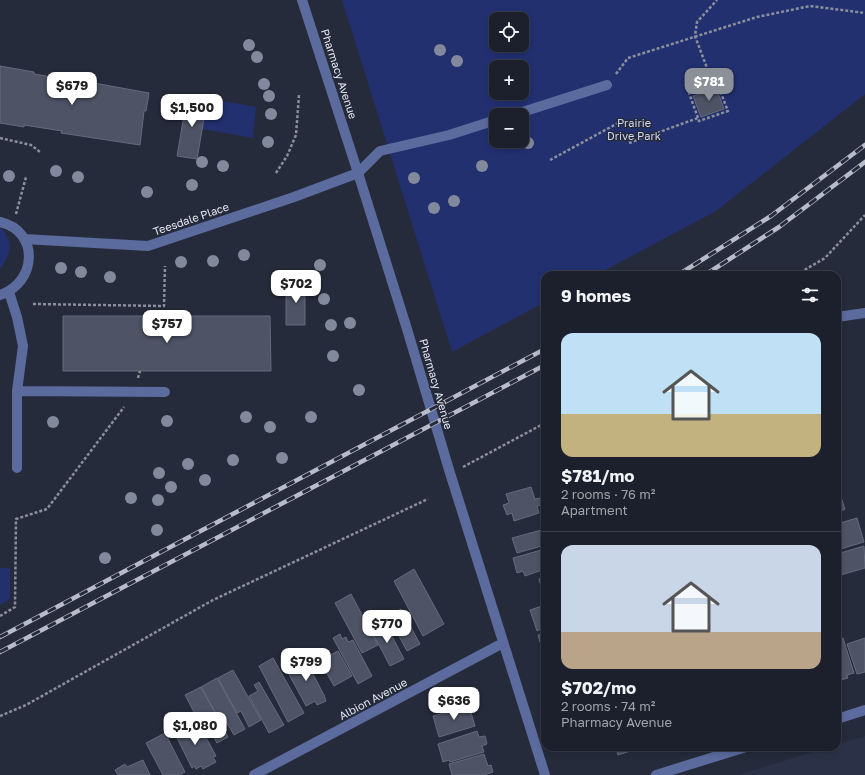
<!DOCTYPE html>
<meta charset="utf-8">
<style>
:root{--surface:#1c202c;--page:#292d38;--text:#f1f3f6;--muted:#a0a3a9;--line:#3a3e48;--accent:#8c9099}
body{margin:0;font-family:"Golos Text",sans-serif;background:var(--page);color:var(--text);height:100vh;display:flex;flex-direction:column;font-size:15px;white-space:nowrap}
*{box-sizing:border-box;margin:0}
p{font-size:13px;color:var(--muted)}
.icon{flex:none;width:22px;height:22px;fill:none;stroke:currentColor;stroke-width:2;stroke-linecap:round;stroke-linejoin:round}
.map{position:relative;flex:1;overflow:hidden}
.drawer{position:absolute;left:541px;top:271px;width:300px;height:480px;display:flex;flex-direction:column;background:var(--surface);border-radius:12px;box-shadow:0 2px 6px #0003,0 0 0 1px var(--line)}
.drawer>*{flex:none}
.buttons{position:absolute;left:489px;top:12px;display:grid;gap:8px}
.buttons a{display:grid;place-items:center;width:40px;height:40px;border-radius:8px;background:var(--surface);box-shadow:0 2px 6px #0003,0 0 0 1px var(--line);font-size:20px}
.price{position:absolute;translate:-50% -34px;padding:0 9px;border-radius:8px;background:#fff;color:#222;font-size:13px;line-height:26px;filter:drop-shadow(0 1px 2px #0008)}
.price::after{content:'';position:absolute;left:50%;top:24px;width:12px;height:9px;margin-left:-6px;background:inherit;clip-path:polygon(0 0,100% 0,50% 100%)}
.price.selected{background:var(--accent);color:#fff}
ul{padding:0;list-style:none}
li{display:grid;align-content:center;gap:8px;height:212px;padding:0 20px}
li+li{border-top:1px solid var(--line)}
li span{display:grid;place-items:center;height:124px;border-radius:12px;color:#555}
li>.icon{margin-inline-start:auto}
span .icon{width:72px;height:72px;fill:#fffc;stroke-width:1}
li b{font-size:17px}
h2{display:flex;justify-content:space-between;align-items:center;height:48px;padding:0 20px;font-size:17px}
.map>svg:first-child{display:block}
</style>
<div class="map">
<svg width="865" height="775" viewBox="0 0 865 775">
<rect width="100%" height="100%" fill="#262b3b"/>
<path fill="#2b3248" d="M865 736V775H739L829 747H837V745Z"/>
<path fill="#223070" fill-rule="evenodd" d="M342 0H865V94L716 211 596 275H545V302L452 352ZM496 19H522V45H496ZM496 67H522V93H496ZM496 115H522V141H496Z
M207 98 256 107 253 138 202 129Z
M0 227C15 242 11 254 0 269Z
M0 568H10V599L0 605Z"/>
<path fill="#4e5466" stroke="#656b7d" d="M0 66 34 72V74L71 80 72 79 149 93 146 111H144L140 145 61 133 62 131 24 125V127L0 123Z
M716 87 724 109 701 117 693 96Z
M187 98 207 101 197 159 177 156Z
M305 282V325H286V283Z
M63 316H270L271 371H63Z
M531 487 535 499 540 498 542 505 537 506 539 513 514 521 512 513 507 515 503 505 509 503 506 494Z
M840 494 845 509 837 513V495Z
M857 518 864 542 837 550V524Z
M545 529V545L517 553 512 538Z
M864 546 865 568 837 576V554Z
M545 549V569L525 576 523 571 517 573 513 558Z
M414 569 444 624 423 636 394 581Z
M545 577V600L539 579Z
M351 594 378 645 362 653 335 603Z
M545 605V627L537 631 530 610Z
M401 609 420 644 407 651 388 616Z
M384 621 404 659 390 666 370 628Z
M545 633V655H544L538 635Z
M340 634 342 639 346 637 348 642 353 640 372 676 358 684 333 638Z
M843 638 854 673 847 675 848 678 837 681V640Z
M865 638V672L857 674 847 644Z
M338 651 352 676 334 686 320 661Z
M304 657 324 695 326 701 317 705 315 701 306 706 285 667Z
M273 658 304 713 288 722 259 666Z
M233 670 261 720 249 727 241 711 237 713 218 678Z
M217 678 245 729 234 735 225 720 221 722 201 687Z
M259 682 284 725 269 733 249 696 258 691 254 685Z
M201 687 228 737 217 743 209 729 204 731 185 695Z
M469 706 475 726 439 737 433 716Z
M188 719 195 733 202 730 216 756 213 757 216 762 203 769 201 766 196 769 195 766 192 768 172 728Z
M477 731 479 737 485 736 487 744 482 746 484 752 450 762 449 760 443 762 438 744Z
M165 733 185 772 179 775H163L146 743Z
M615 747H636L637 749 618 755Z
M484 754 488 766 491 765 493 772 484 775H452L449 764Z
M143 760 150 775H118L115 770 125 764 127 767Z"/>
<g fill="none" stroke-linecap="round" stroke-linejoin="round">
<path stroke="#8b8f9c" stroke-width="2.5" stroke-dasharray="3 2" stroke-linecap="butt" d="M616 74 628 58 757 17 810 6 865 13
M698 118 689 93 713 84
M0 138 31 145 40 152
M629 143 698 118 699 121 728 111 717 83 713 84 695 36 697 22 717 0
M550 160 620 122
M276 173 287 156 296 135 299 95
M16 214 26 177
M796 275 825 258 865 215
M33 304 164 306 165 266
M138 378 140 371
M463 467 545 423
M0 616 15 607 16 519 47 509 124 407
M0 716 26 705 213 600 428 499"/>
<path stroke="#5c6b9e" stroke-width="10" d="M302 0 358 173 407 329 450 473 545 775
M513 115 607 85
M0 222C40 231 37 283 0 295
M24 239 148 246 294 197 358 173 380 151 449 135 496 120
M9 292 17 317 23 346 17 391V468
M837 317 865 313
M17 391 165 392
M837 719 865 710
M254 775 503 643
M656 775 746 747"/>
<defs>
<path id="rail" d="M678 275 771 216 865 145
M705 275 779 227 865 162
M0 637 545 349
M0 652 545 365"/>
</defs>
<use href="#rail" stroke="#b8bcc9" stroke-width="4.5"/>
<use href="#rail" stroke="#262b3b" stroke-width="3" stroke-dasharray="9" stroke-linecap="butt"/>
</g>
<g fill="#83899c">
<circle cx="249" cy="45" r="6"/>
<circle cx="440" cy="50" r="6"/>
<circle cx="257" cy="57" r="6"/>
<circle cx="457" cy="61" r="6"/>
<circle cx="264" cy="84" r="6"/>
<circle cx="269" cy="96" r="6"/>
<circle cx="271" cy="114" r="6"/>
<circle cx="268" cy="142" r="6"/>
<circle cx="528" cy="143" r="6"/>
<circle cx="202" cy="162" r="6"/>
<circle cx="223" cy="166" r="6"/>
<circle cx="482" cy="166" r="6"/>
<circle cx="56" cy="171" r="6"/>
<circle cx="9" cy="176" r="6"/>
<circle cx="78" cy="177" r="6"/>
<circle cx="414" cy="178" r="6"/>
<circle cx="192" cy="185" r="6"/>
<circle cx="147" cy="192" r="6"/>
<circle cx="454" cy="201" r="6"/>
<circle cx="434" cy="208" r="6"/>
<circle cx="244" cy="255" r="6"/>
<circle cx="213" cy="261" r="6"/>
<circle cx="181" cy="262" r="6"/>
<circle cx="320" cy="265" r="6"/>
<circle cx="61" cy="268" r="6"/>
<circle cx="81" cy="272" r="6"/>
<circle cx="110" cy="277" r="6"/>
<circle cx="324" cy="299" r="6"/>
<circle cx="350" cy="323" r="6"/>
<circle cx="331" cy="325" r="6"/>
<circle cx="333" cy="356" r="6"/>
<circle cx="359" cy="390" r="6"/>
<circle cx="246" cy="417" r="6"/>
<circle cx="311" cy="417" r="6"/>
<circle cx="167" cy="421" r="6"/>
<circle cx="53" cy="422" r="6"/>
<circle cx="270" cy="427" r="6"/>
<circle cx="282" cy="458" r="6"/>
<circle cx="233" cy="460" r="6"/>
<circle cx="188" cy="464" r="6"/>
<circle cx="159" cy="473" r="6"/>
<circle cx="205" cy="480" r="6"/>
<circle cx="171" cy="487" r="6"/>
<circle cx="131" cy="498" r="6"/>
<circle cx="158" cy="500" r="6"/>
<circle cx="157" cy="530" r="6"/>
<circle cx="105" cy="558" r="6"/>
</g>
<g text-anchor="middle" stroke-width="3" stroke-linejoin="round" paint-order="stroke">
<g font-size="11" fill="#e2e6f1" stroke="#262b3b">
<text transform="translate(339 74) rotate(72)" y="4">Pharmacy Avenue</text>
<text transform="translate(191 219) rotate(-19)" y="4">Teesdale Place</text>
<text transform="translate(436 384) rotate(74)" y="4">Pharmacy Avenue</text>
<text transform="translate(373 699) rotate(-28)" y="4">Albion Avenue</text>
</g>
<g font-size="11" fill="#cfd6eb" stroke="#262b3b">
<text x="634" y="127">Prairie<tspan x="634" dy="13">Drive Park</tspan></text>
</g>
</g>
</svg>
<div class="buttons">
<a><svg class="icon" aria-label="locate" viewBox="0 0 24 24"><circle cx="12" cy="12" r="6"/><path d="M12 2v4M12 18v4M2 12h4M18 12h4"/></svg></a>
<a>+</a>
<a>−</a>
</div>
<b class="price selected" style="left:709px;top:102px">$781</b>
<b class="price" style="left:72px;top:106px">$679</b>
<b class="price" style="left:192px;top:128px">$1,500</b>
<b class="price" style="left:296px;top:304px">$702</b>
<b class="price" style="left:167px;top:344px">$757</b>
<b class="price" style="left:387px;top:644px">$770</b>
<b class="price" style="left:306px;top:682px">$799</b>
<b class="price" style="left:454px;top:721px">$636</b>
<b class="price" style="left:195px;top:746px">$1,080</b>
<section class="drawer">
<h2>9 homes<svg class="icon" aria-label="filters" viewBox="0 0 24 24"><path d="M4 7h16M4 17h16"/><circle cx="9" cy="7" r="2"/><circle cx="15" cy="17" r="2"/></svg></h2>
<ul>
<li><span style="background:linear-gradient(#bfe0f5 65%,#c2b280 0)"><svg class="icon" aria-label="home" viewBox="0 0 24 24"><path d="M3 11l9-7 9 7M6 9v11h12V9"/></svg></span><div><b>$781/mo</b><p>2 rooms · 76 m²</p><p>Apartment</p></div></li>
<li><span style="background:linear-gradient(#c9d6e8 70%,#b9a48a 0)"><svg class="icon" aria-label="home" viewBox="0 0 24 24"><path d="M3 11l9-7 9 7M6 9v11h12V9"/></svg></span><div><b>$702/mo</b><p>2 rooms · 74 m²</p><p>Pharmacy Avenue</p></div></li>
</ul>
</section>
</div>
